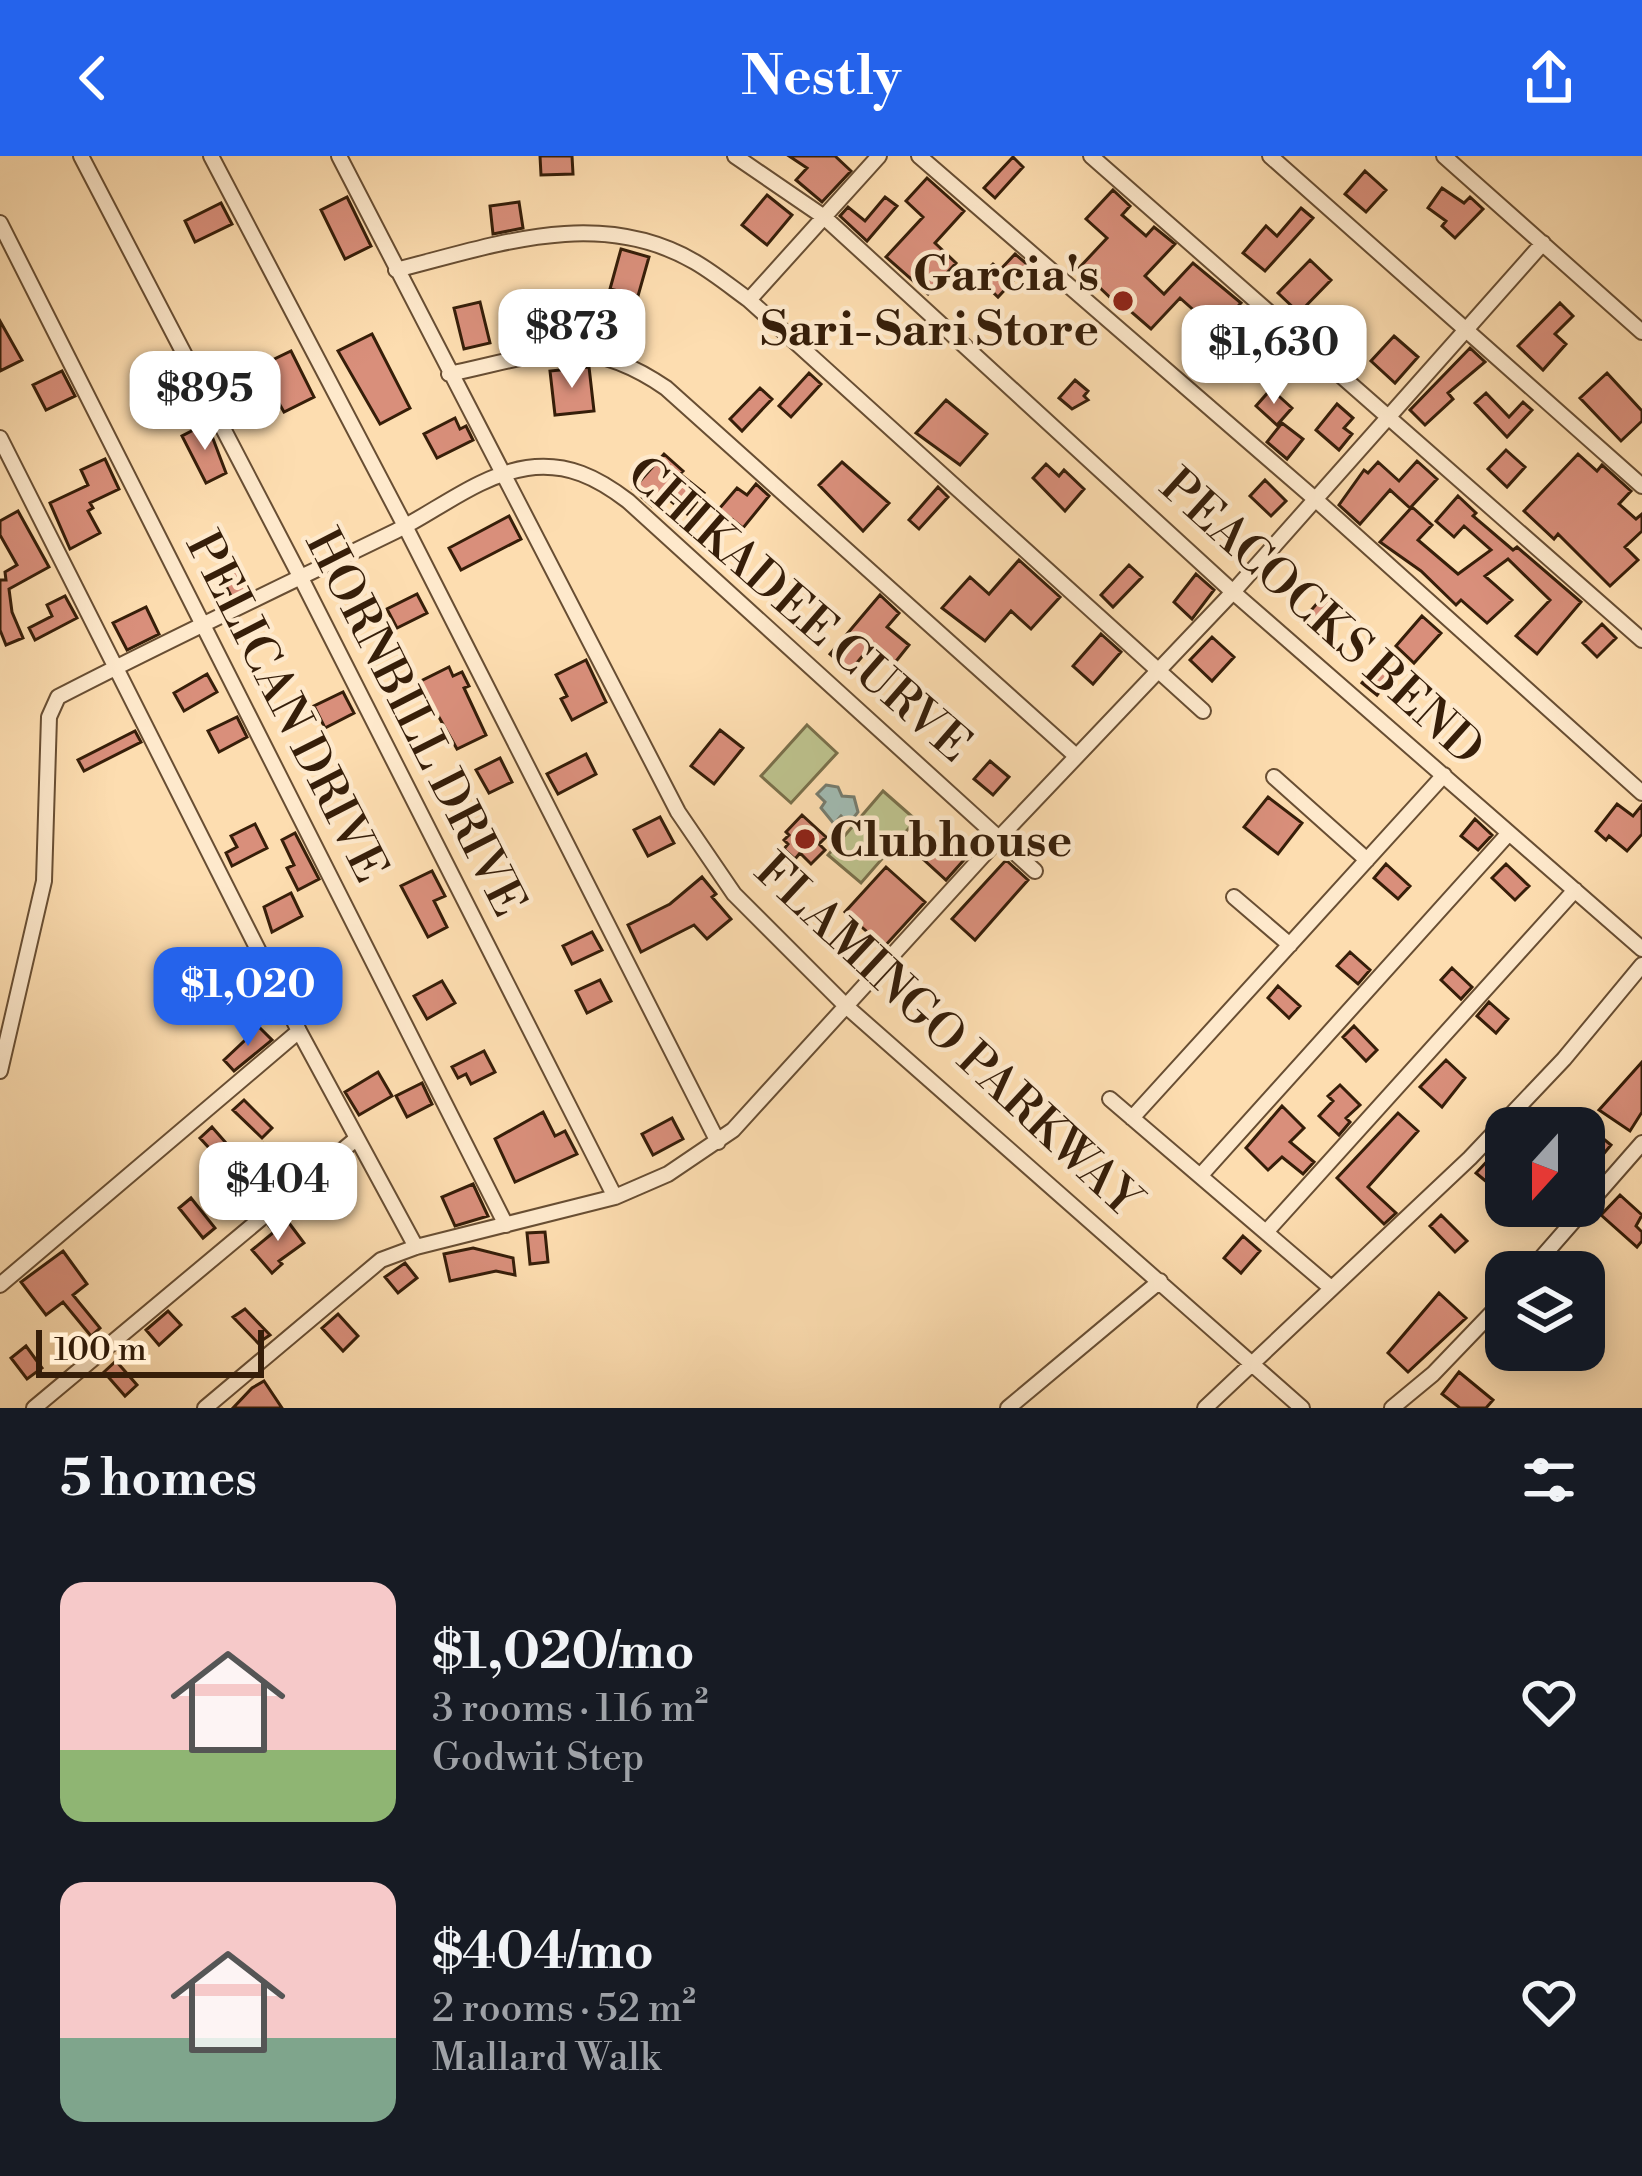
<!DOCTYPE html>
<meta charset="utf-8">
<style>
:root{--surface:#171b24;--page:#242831;--text:#f1f3f6;--muted:#9ea1a6;--accent:#2563eb}
body{margin:0;font-family:"Libre Bodoni",serif;background:var(--page);color:var(--text);height:100vh;display:flex;flex-direction:column;font-size:45px;white-space:nowrap}
*{box-sizing:border-box;margin:0}
p{font-size:39px;color:var(--muted)}
.icon{flex:none;width:66px;height:66px;fill:none;stroke:currentColor;stroke-width:2;stroke-linecap:round;stroke-linejoin:round}
.map{position:relative;height:1252px;overflow:hidden}
.panel{display:flex;flex-direction:column;background:var(--surface);flex:1}
.panel>*{flex:none}
.needle{width:78px;rotate:201deg}
.buttons{position:absolute;left:1485px;top:951px;display:grid;gap:24px}
.buttons a{display:grid;place-items:center;width:120px;height:120px;border-radius:24px;background:var(--surface);box-shadow:0 6px 30px #0003;font-size:60px}
.scale{position:absolute;left:36px;bottom:30px;width:228px;box-sizing:border-box;padding-left:12px;border:6px solid #361e09;border-top:0;font-size:33px;line-height:42px;white-space:nowrap;color:#361e09;-webkit-text-stroke:9px #fee9cc;paint-order:stroke}
.price{position:absolute;translate:-50% -102px;padding:0 27px;border-radius:24px;background:#fff;color:#222;font-size:39px;line-height:78px;filter:drop-shadow(0 3px 6px #0008)}
.price::after{content:'';position:absolute;left:50%;top:72px;width:36px;height:27px;margin-left:-18px;background:inherit;clip-path:polygon(0 0,100% 0,50% 100%)}
.price.active{background:var(--accent);color:#fff}
ul{padding:0;list-style:none}
li{display:flex;align-items:center;gap:36px;height:300px;padding:0 60px}
li span{display:grid;place-items:center;flex:none;width:336px;height:240px;border-radius:24px;color:#555}
li>.icon{margin-inline-start:auto}
span .icon{width:144px;height:144px;fill:#fffc;stroke-width:1}
li b{font-size:51px}
h2{display:flex;justify-content:space-between;align-items:center;height:144px;padding:0 60px;font-size:51px}
header{display:flex;justify-content:space-between;align-items:center;height:156px;padding:0 60px;background:var(--accent);color:#fff;font-size:54px;font-weight:800}
.map>svg:first-child{display:block}
</style>
<header><svg class="icon" aria-label="back" viewBox="0 0 24 24"><path d="M15 5l-7 7 7 7"/></svg>Nestly<svg class="icon" aria-label="share" viewBox="0 0 24 24"><path d="M12 15V3M7 8l5-5 5 5M5 13v7h14v-7"/></svg></header>
<div class="map">
<svg width="1642" height="1252" viewBox="0 0 1642 1252">
<rect width="100%" height="100%" fill="#fdddb0"/>
<filter id="stains"><feTurbulence type="fractalNoise" baseFrequency=".00167" numOctaves="4"/><feColorMatrix values="0 0 0 0 .2 0 0 0 0 .09 0 0 0 0 .02 0 0 0 .5 -.17"/></filter>
<radialGradient id="worn" r=".72"><stop offset=".6" stop-color="#630" stop-opacity="0"/><stop offset="1" stop-color="#630" stop-opacity=".3"/></radialGradient>
<path fill="#bdc28d" stroke="#7a704b" stroke-width="3" d="M807 569 837 597 791 647 761 620Z
M883 635 916 664 861 727 828 699Z"/>
<path fill="#a1bbb2" stroke="#767c6e" stroke-width="3" d="M826 629 838 631 842 640 854 641 858 656 849 668 841 660 834 668 821 652 825 646 817 638Z"/>
<path fill="#d98f7b" stroke="#361e09" stroke-width="3" d="M540 0H572L573 18 541 19Z
M789 0H835L851 15 822 46 796 24 807 12Z
M1013 1 1023 11 995 42 984 32Z
M1365 15 1386 34 1366 56 1345 38Z
M927 22 964 55 935 87 956 107 928 138 886 101 923 61 906 45Z
M1442 32 1464 47 1470 41 1483 53 1455 82 1442 70 1446 65 1428 52Z
M1113 34 1130 50 1122 59 1146 80 1154 71 1175 88 1145 120 1164 138 1193 107 1241 147 1216 174 1180 142 1151 173 1120 146 1118 149 1079 112 1107 82 1086 63Z
M767 39 792 59 767 89 742 69Z
M347 41 371 90 345 103 321 54Z
M885 41 897 50 867 85 840 60 848 51 865 65Z
M519 46 523 72 493 78 490 50Z
M221 47 232 68 195 86 185 65Z
M1301 52 1313 62 1265 115 1243 97 1266 70 1277 80Z
M621 93 649 101 638 140 610 133Z
M1015 98 1028 109 998 141 979 123 993 108 1000 114Z
M1310 104 1331 124 1299 157 1278 137Z
M561 143 569 177 512 185 506 153Z
M480 146 490 187 464 193 454 152Z
M1560 147 1573 160 1555 178 1566 188 1543 214 1518 190Z
M1258 162 1274 175 1246 204 1231 190Z
M0 165 22 204 0 215Z
M372 178 410 252 380 268 338 195Z
M1394 180 1418 201 1395 227 1371 205Z
M1470 192 1485 206 1448 237 1453 243 1425 269 1410 254Z
M291 195 314 241 284 256 258 211Z
M589 211 594 255 555 259 550 215Z
M62 215 75 240 46 254 33 229Z
M173 216 183 237 161 248 151 226Z
M809 217 821 228 791 261 779 250Z
M1607 217 1642 255V265L1621 285 1580 242Z
M1075 224 1088 235 1084 240 1088 244 1072 253 1059 242Z
M760 232 772 243 742 275 730 263Z
M1271 233 1292 252 1277 269 1256 250Z
M1486 237 1509 261 1523 246 1532 254 1507 281 1475 247Z
M946 244 987 278 960 309 916 277Z
M1337 248 1353 262 1344 272 1352 278 1339 294 1316 274Z
M455 262 460 273 466 270 473 284 437 302 424 278Z
M207 267 226 317 206 327 182 280Z
M1282 267 1303 283 1287 303 1267 286Z
M1506 294 1525 311 1507 331 1488 313Z
M664 298 683 315 680 318 704 337 687 358 662 338 652 350 633 333Z
M1578 298 1597 315 1602 309 1631 335 1619 348 1636 363 1642 358V375L1625 391 1638 404 1610 430 1558 378 1554 383 1524 355Z
M105 303 119 333 90 347 93 352 88 355 100 377 70 393 50 347 88 329 81 314Z
M1417 305 1437 323 1410 352 1390 334 1360 368 1339 349 1364 314 1368 317 1378 306 1399 325Z
M842 306 889 347 863 375 819 329Z
M1046 308 1059 320 1064 314 1084 333 1065 355 1033 322Z
M1265 324 1286 345 1271 360 1250 340Z
M756 328 769 340 743 372 719 353 737 332 747 339Z
M938 331 948 341 919 373 909 364Z
M1458 340 1476 357 1473 360 1513 394 1517 391 1581 446 1537 498 1516 480 1550 444 1508 403 1485 420 1512 444 1487 467 1461 444 1456 449 1421 415 1380 386 1412 351 1432 369 1418 384 1458 418 1491 394 1464 370 1454 381 1436 365Z
M18 355 49 411 9 433 12 456 23 482 6 489 0 474V424H6L5 416 17 409 0 379V365Z
M509 360 521 383 461 414 449 392Z
M1019 404 1060 441 1031 473 1011 455 985 485 942 452 970 421 989 438Z
M237 409 250 433 232 442 220 418Z
M1129 409 1142 421 1113 451 1101 439Z
M1196 418 1214 434 1192 463 1174 446Z
M417 438 427 457 397 472 387 453Z
M1325 438 1337 448 1313 476 1301 466Z
M880 439 899 457 887 471 909 489 893 509 871 490 850 515 830 498Z
M65 440 77 462 35 484 29 472 52 460 47 449Z
M146 451 159 478 127 494 113 467Z
M1422 460 1441 477 1414 507 1396 490Z
M1602 468 1616 482 1597 501 1583 487Z
M1101 478 1121 496 1093 528 1073 510Z
M1212 481 1234 501 1212 525 1190 504Z
M586 504 606 546 572 564 561 543 567 540 556 519Z
M1378 507 1393 518 1377 539 1362 527Z
M449 511 453 520 462 516 469 530 464 532 486 579 457 593 419 526Z
M207 518 217 536 184 555 174 537Z
M343 536 354 557 325 572 314 550Z
M237 561 247 581 219 596 208 575Z
M720 574 743 592 714 628 691 610Z
M135 575 141 586 84 615 78 604Z
M586 598 596 618 558 638 547 618Z
M500 602 512 626 489 637 476 614Z
M990 605 1009 621 993 639 974 623Z
M1268 641 1302 667 1278 698 1244 671Z
M1617 648 1633 660 1642 649V678L1627 695 1609 680 1606 684 1596 675Z
M802 659 826 681 819 688 825 694 811 708 800 697 795 703 784 693 788 688 784 684 789 679 786 676Z
M660 661 674 687 648 700 634 674Z
M1475 663 1492 679 1478 694 1461 680Z
M255 668 267 692 232 710 226 697 237 691 231 680Z
M929 676 953 698 963 688 971 696 946 724 912 693Z
M295 677 319 723 298 734 287 712 294 709 282 684Z
M1006 704 1028 724 975 784 952 763Z
M1386 708 1410 730 1398 743 1374 722Z
M1506 708 1529 730 1515 744 1492 722Z
M886 711 925 746 884 791 845 756Z
M432 715 445 740 434 745 447 771 428 781 401 730Z
M702 721 716 738 712 741 731 763 707 783 694 769 641 796 628 769 670 748Z
M291 737 302 760 272 776 264 751Z
M592 776 602 794 572 808 563 790Z
M1350 796 1370 814 1358 828 1337 810Z
M1452 812 1472 831 1461 843 1441 824Z
M600 824 611 845 587 857 576 835Z
M442 825 455 847 427 863 414 840Z
M1278 830 1300 850 1289 862 1268 842Z
M1489 846 1508 863 1496 877 1477 860Z
M1354 870 1377 894 1366 905 1343 881Z
M259 871 272 884 234 915 224 904Z
M484 895 495 916 471 928 466 918 458 922 452 911Z
M1446 904 1465 922 1442 951 1420 931Z
M1642 906V956L1630 975 1599 954Z
M378 916 392 940 359 959 345 936Z
M422 927 432 948 407 961 396 940Z
M1340 929 1360 949 1346 962 1350 966 1339 979 1319 960 1333 945 1328 940Z
M244 944 272 972 262 982 233 954Z
M1282 950 1304 972 1290 986 1314 1006 1303 1018 1282 1001 1268 1014 1246 992Z
M543 956 555 980 565 975 577 998 515 1026 495 983Z
M1398 957 1418 975 1368 1031 1396 1057 1384 1068 1337 1022Z
M672 962 683 983 653 999 642 978Z
M1584 967 1611 989 1592 1012 1584 1006Z
M212 971 241 1004 229 1014 200 982Z
M1506 985V1042L1476 1017Z
M263 988 289 1022 277 1031 251 998Z
M473 1028 488 1060 455 1070 442 1041Z
M1620 1039 1642 1059 1636 1070 1642 1076V1085L1637 1091 1601 1059Z
M191 1042 215 1072 203 1082 179 1052Z
M283 1059 304 1087 279 1105 282 1108 272 1117 252 1094 274 1076 269 1070Z
M1441 1059 1467 1085 1455 1096 1430 1070Z
M545 1076 548 1106 530 1108 527 1077Z
M1243 1080 1260 1095 1241 1117 1224 1102Z
M473 1092 513 1102 515 1119 496 1115 450 1125 444 1098Z
M63 1095 87 1128 73 1139 100 1172 91 1180 63 1146 46 1159 21 1126Z
M405 1107 417 1122 398 1137 385 1121Z
M1439 1137 1466 1162 1408 1216 1388 1197Z
M245 1153 270 1179 258 1187 233 1161Z
M168 1155 181 1169 159 1189 146 1174Z
M338 1158 358 1180 343 1195 322 1172Z
M26 1190 42 1212 27 1223 11 1202Z
M116 1205 137 1229 125 1240 104 1216Z
M1459 1216 1493 1244 1486 1252H1460L1442 1238Z
M264 1225 282 1252H233L252 1232Z"/>
<g fill="none" stroke-linecap="round" stroke-linejoin="round">
<defs>
<path id="minor" d="M81 0 301 422 615 1041
M211 0 405 370 718 986
M339 0 678 656 734 738 847 851 1302 1252
M735 0 824 61 1233 436 1642 793
M919 0 1315 343 1642 637
M1091 0 1642 484
M1270 0 1642 330
M1444 0 1642 176
M0 67 506 1069
M396 114C495 89 599 50 695 106 714 117 731 131 749 144L1203 555
M749 144 879 0
M449 218C540 199 583 175 666 232L1076 600
M0 282 299 875 416 1091
M1274 621 1367 704
M1234 741 1290 789
M0 915 44 725 49 561 58 541C170 483 283 430 396 375 438 354 480 319 527 312 567 306 598 322 628 345L1035 715
M1110 943 1331 1132
M1132 962 1444 619
M1201 1019 1509 677
M1267 1075 1575 734
M1529 1116 1642 987
M0 1129 299 875
M34 1252 356 983
M205 1252 381 1104 416 1091 615 1041 668 1018 733 974 1000 681 1233 436 1543 87
M1008 1252 1160 1125
M1205 1252 1470 1002 1564 903 1642 809
M1392 1252 1433 1218 1506 1142"/>
</defs>
<use href="#minor" stroke="#684e33" stroke-width="18"/>
<use href="#minor" stroke="#fee9cc" stroke-width="14"/>
</g>
<g fill="#8f2418" stroke="#fee9cc" stroke-width="4.5">
<circle cx="1123" cy="145" r="12"/>
<circle cx="805" cy="683" r="12"/>
</g>
<g text-anchor="middle" stroke-width="9" stroke-linejoin="round" paint-order="stroke">
<g font-size="48" font-weight="bold" fill="#361e09" stroke="#fee9cc" text-anchor="end">
<text x="1099" y="134">Garcia's<tspan x="1099" dy="55">Sari-Sari Store</tspan></text>
<text x="829" y="700" text-anchor="start">Clubhouse</text>
</g>
<g font-size="48" fill="#361e09" stroke="#fee9cc">
<text transform="translate(800 452) rotate(41)" y="17">CHIKADEE CURVE</text>
<text transform="translate(1323 460) rotate(42)" y="17">PEACOCKS BEND</text>
<text transform="translate(288 550) rotate(63)" y="17">PELICAN DRIVE</text>
<text transform="translate(417 566) rotate(63)" y="17">HORNBILL DRIVE</text>
<text transform="translate(949 878) rotate(43)" y="17">FLAMINGO PARKWAY</text>
</g>
</g>
<rect width="100%" height="100%" filter="url(#stains)"/>
<rect width="100%" height="100%" fill="url(#worn)"/>
</svg>
<div class="buttons">
<a><svg class="needle" viewBox="-14 -14 28 28"><path d="M0-13l5 13h-10z" fill="#e53935"/><path d="M0 13l5-13h-10z" fill="#9ea1a6"/></svg></a>
<a><svg class="icon" aria-label="layers" viewBox="0 0 24 24"><path d="M12 4l9 5-9 5-9-5zM3 14l9 5 9-5"/></svg></a>
</div>
<div class="scale">100 m</div>
<b class="price" style="left:572px;top:235px">$873</b>
<b class="price" style="left:1274px;top:251px">$1,630</b>
<b class="price" style="left:205px;top:297px">$895</b>
<b class="price active" style="left:248px;top:893px">$1,020</b>
<b class="price" style="left:278px;top:1088px">$404</b>
</div>
<section class="panel">
<h2>5 homes<svg class="icon" aria-label="filters" viewBox="0 0 24 24"><path d="M4 7h16M4 17h16"/><circle cx="9" cy="7" r="2"/><circle cx="15" cy="17" r="2"/></svg></h2>
<ul>
<li><span style="background:linear-gradient(#f6c9c9 70%,#8fb573 0)"><svg class="icon" aria-label="home" viewBox="0 0 24 24"><path d="M3 11l9-7 9 7M6 9v11h12V9"/></svg></span><div><b>$1,020/mo</b><p>3 rooms · 116 m²</p><p>Godwit Step</p></div><svg class="icon" aria-label="heart" viewBox="0 0 24 24"><path d="M12 20l-8-8c-3-5 5-10 8-4 3-6 11-1 8 4z"/></svg></li>
<li><span style="background:linear-gradient(#f6c9c9 65%,#7fa58c 0)"><svg class="icon" aria-label="home" viewBox="0 0 24 24"><path d="M3 11l9-7 9 7M6 9v11h12V9"/></svg></span><div><b>$404/mo</b><p>2 rooms · 52 m²</p><p>Mallard Walk</p></div><svg class="icon" aria-label="heart" viewBox="0 0 24 24"><path d="M12 20l-8-8c-3-5 5-10 8-4 3-6 11-1 8 4z"/></svg></li>
</ul>
</section>
